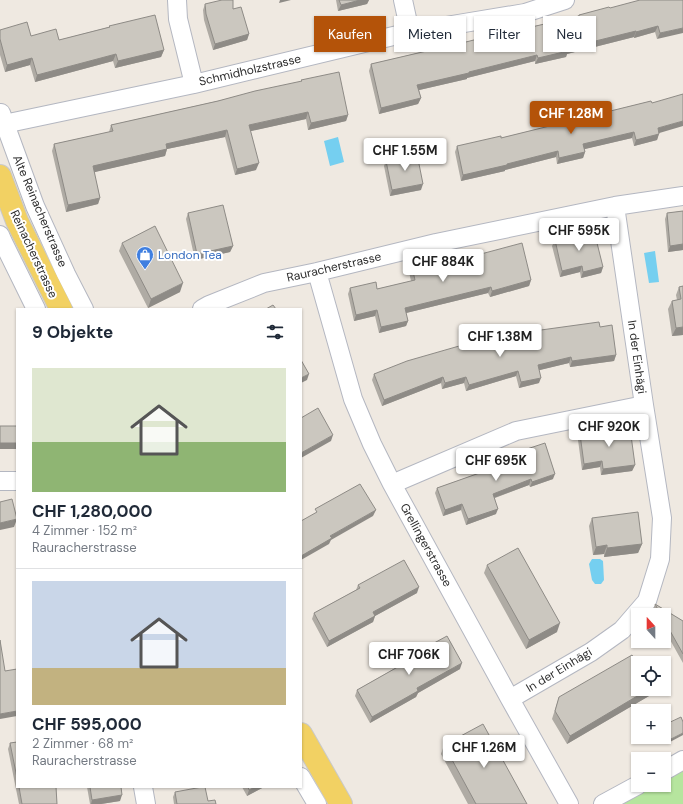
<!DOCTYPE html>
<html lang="de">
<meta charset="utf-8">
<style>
:root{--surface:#fff;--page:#f2f2f3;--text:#1f2937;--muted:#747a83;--line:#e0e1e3;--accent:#b45309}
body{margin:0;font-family:"DM Sans",sans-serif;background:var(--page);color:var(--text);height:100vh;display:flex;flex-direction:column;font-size:15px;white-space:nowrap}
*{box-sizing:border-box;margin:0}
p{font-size:13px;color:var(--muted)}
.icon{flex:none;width:22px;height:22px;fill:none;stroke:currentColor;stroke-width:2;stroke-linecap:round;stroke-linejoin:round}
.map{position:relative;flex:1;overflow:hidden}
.drawer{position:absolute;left:16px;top:308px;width:286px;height:480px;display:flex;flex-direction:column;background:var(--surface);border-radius:0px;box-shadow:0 1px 3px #0004}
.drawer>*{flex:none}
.top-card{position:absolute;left:314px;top:16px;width:309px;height:36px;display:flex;gap:8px}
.needle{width:26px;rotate:339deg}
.buttons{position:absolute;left:631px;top:608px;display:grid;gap:8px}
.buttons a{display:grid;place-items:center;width:40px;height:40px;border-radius:0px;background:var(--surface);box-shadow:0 1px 3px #0004;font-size:20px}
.price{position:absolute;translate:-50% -34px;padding:0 9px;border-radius:4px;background:#fff;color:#222;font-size:13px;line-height:26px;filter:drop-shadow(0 1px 2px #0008)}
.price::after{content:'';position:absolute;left:50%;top:24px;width:12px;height:9px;margin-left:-6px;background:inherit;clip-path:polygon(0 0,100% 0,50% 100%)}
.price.current{background:var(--accent);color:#fff}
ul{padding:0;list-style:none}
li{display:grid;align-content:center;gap:8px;height:212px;padding:0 16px}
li+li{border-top:1px solid var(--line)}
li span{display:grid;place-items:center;height:124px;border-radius:0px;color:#555}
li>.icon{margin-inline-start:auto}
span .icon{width:72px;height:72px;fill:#fffc;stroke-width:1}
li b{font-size:17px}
h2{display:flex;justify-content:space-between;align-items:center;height:48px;padding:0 16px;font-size:17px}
.tag{padding:0 14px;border-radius:0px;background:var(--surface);box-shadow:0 1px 3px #0004;font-size:14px;line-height:36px}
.tag.current{background:var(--accent);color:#fff}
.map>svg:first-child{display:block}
</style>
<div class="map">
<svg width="683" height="804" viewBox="0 0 683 804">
<rect width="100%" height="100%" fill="#efe9e1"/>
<path fill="#b6e59e" d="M683 770V804H623L657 785H664V781Z"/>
<path fill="#75cff0" d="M338 137 344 162 330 166 324 141Z
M655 251 659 282 649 283 644 253Z
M592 559H600L603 561 604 580 601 584H595L592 580 589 564Z"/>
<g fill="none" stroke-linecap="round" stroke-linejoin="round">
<defs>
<path id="street" d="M177 0 178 19 194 84
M403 0 410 32
M1 113 35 206 66 274 84 309
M0 122 4 124 194 84 410 32 525 13 565 0
M0 235 3 242 36 309
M317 272 353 399 372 444 392 484 510 699 569 804
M202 309 209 305 264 283 317 272 436 243 615 206 683 196
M0 481H17
M392 484 516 431 644 405
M510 699 591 652 622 630 647 601 660 559 662 518 644 405 615 206
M664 771 683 760
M301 777 317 804
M143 787 146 804
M603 804 638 785"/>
<path id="primary" d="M0 176 17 221 61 309
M301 734 341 804"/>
</defs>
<use href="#street" stroke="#b4b7c1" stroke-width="20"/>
<use href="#primary" stroke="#c9c9c9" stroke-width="24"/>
<use href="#street" stroke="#fff" stroke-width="18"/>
<use href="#primary" stroke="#f2d163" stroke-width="22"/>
</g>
<path fill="#afaba4" d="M336 0H369L367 4 338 11Z
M683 0 657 39 655 32 634 38V37L567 54 566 57 535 64V61L467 78V79L419 90 421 98 418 104 379 114 369 71 371 64 430 50V49L462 43 510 32 578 16 579 15 610 8Z
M205 4 233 9 249 34 247 40 213 50 204 20 203 10Z
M109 26 164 50 161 57 115 68 113 61 35 82 30 65 5 72 0 55V30L31 36 59 40 109 27Z
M301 80 348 115 346 121 308 130 306 119 250 131 256 170 235 175 225 137 167 149 165 156 94 172 100 198 98 204 66 212 52 151 54 144 109 132 111 125 301 82Z
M651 101 659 133 657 140 634 146 632 138 584 149 585 152 583 158 557 164 556 157 505 170V171L461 181 455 152 457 146 501 138Z
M386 161 421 190 390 196 384 166Z
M683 211V250L668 252 665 219 667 213Z
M188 213 233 246 230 252 195 260 186 219Z
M555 240 603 267 601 273 581 278 580 272 560 277 552 246Z
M122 243 180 292 148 308 119 251Z
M481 254 531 280 529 286 490 297 488 293 406 313 408 321 406 326 379 333 375 316 354 321 348 294 350 288 377 289 411 281 409 272 412 267 443 264 481 255Z
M683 286V335L672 336 668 309 672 301 677 300 676 295 679 287Z
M600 327 616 355 614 361 570 367 569 363 539 370V383L519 388 516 376 466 391 464 383 442 389 441 383 382 406 372 380 374 374 481 345Z
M580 434 635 465 632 471 601 475 600 467 582 470 578 440Z
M521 451 553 479 530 487 529 485 495 498 496 514 466 525 461 510 443 516 435 493 437 488 502 465 504 460 520 454Z
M592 518 642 544 638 553 604 557V554L593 555 589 526Z
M487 565 557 632 526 649 484 573Z
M358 585 417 593 375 616 373 622 327 647 312 619 314 613 356 590Z
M655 604 683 621V663L664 629V615H656L653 610Z
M401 661 460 669 418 693 416 697 370 723 355 696 357 690 399 666Z
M649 696 567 744 552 719 559 697Z
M683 722 670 742 664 730V725Z
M17 742V787H56L57 804H19L8 749 10 743Z
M444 745 527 804H468L441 754Z
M87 787H121L120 801 101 804H90Z
M242 787H264L247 796Z
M175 792 208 801 216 804H174L173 797Z"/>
<path fill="#8e8b86" d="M280 0H291L279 3Z
M360 0H369L367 4 338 11 341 5Z
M658 26 655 32 634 38 636 32Z
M683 28V33L657 39 660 33Z
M636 31 634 37 567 54 566 57 535 64 538 58 567 48Z
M249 34 247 40 213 50 215 44Z
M164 50 161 57 115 68 118 61Z
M116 54 113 61 35 82 37 75Z
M537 55 535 61 467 78V79L415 91 417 85Z
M32 58 30 65 5 72 7 65Z
M421 98 418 104 379 114 381 108Z
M308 112 306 119 247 132 249 125Z
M348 115 346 121 308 130 311 123Z
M683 121V126L656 134 658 128Z
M227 130 225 137 167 149 165 156 91 173 93 166 166 144Z
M634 132 632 138 581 150 583 144Z
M659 134 657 140 634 146 636 140Z
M558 151 556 157 505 170V171L461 181 463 175Z
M585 152 583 158 557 164 559 158Z
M259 163 256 170 235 175 237 169Z
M423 184 421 190 390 196 392 190Z
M100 198 98 204 66 212 68 205Z
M683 244V250L668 252 670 246Z
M233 246 230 252 195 260 197 254Z
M582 266 580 272 560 277 562 271Z
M603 267 601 273 581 278 583 272Z
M531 280 529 286 490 297 492 291Z
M183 283 180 292 148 308 151 299Z
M491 287 488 293 402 314 405 308Z
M377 310 375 316 354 321 356 315Z
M408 321 406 326 379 333 381 327Z
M683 327V335L672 336 676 328Z
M616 355 614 361 570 367 572 361Z
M571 357 569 363 536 371 538 365Z
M518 371 516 376 466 391 469 385Z
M309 374 307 380 301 383V378Z
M443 377 441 383 382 406 384 400Z
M466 377 464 383 442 389 445 383Z
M541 378 539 383 519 388 521 382Z
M333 435 331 441 301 458V453Z
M0 443H17V445L16 449H0Z
M602 461 600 467 582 470 584 464Z
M635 465 632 471 601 475 603 469Z
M555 474 553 479 530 487 532 482Z
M531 479 529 485 491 499 493 494Z
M462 504 461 510 443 516 445 510Z
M498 509 496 514 466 525 468 519Z
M376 510 373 516 331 540 329 544 301 560V556L330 536Z
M17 519 14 527 0 530V523Z
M642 544 638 553 604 557 607 548Z
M607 545 604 554 593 555 596 547Z
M419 587 417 593 375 616 373 622 327 647 329 641 373 612Z
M560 623 557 632 526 649 529 640Z
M462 663 460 669 418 693 416 697 370 723 372 717 417 688Z
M649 689H651L649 696 567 744 570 736Z
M17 711V716L0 719V714Z
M683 733V735L670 742 671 739Z
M255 787H264L247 796 249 790Z
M122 795 120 801 101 804H91L92 800Z"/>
<path fill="#cbc7bf" stroke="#8e8b86" d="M222 0H233V9L241 7 249 34 215 44 206 14 205 4Z
M339 0H360L341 5Z
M640 0H683V28L660 33 658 26 636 32V31L567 48 568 51 538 58 537 55 469 72V73L417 85 421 98 381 108 371 64 431 50 430 49 462 42V43L509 31 510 32 579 16V15L609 7 610 8Z
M155 15 164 50 118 61 116 54 37 75 32 58 7 65 0 39V30L27 22 31 36 56 29 59 40 110 27 109 26Z
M339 72 348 115 311 123 308 112 249 125 259 163 237 169 227 130 166 144 167 149 93 166 100 198 68 205 54 144 113 131 111 125 218 101 255 91 302 81 301 80Z
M683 94V121L658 128 659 134 636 140 634 132 583 144 585 152 559 158 558 151 507 164V165L463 175 457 146 501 136V138L651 101 652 103Z
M417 154 423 184 392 190 386 161Z
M223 205 233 246 197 254 188 213Z
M683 211V244L670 246 667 213Z
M155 226 183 283 151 299 122 243Z
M594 231 603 267 583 272 582 266 562 271 555 240Z
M522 243 531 280 492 291 491 287 405 308 408 321 381 327 377 310 356 315 350 288 376 282 377 289 415 280 412 267 442 259 443 264 482 255 481 254Z
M683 286V327L676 328 672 301 681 299 679 287Z
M273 305 276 309H266Z
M599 322 600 327 612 325 616 355 572 361 571 357 538 365 541 378 521 382 518 371 469 385 466 377 445 383 443 377 384 400 374 374 407 361 480 340 481 345 541 330Z
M301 360 309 374 301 378Z
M318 408 333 435 301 453V418Z
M0 426H17V443H0Z
M630 428 635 465 603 469 602 461 584 464 580 434Z
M545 443 555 474 532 482 531 479 493 494 498 509 468 519 462 504 445 510 437 488 505 464 504 460 522 454 521 451Z
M360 484 376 510 330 536 332 538 301 556V521L317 512 315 509Z
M12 499 17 519 0 523V502Z
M638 512 642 544 607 548V545L596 547 592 518Z
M518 548 560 623 529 640 487 565Z
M404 560 419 587 373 612 375 616 329 641 314 613 360 588 358 585Z
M655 604 683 621V654L664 620V615H661Z
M447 636 462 663 417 688 418 691 372 717 357 690 403 664 401 661Z
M0 640 5 671 17 669V711L0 714Z
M632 655 638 665V689H649L570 736 555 711 559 697Z
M681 717 683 722V733L671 739 664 725Z
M483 724 527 804H476L444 745Z
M17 742V778L10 743Z
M19 787H56L57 804H22Z
M90 787H121L122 795 92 800Z
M202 787H205L208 801 215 800 216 804H177L175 792Z
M248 787H255L249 790Z"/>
<defs>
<symbol id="shop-pin" viewBox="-11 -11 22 30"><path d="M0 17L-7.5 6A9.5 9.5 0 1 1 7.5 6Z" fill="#3f7fe0" stroke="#fff"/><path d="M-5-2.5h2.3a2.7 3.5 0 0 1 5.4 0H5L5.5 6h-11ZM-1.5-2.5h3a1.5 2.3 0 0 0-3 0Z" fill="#fff"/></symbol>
</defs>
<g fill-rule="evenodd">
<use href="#shop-pin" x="135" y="245" width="20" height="27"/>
</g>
<g text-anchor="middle" stroke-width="4" stroke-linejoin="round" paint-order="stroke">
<g font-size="12" fill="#2e2e2e" stroke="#fff">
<text transform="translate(250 70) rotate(-13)" y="4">Schmidholzstrasse</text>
<text transform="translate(40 211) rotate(67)" y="4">Alte Reinacherstrasse</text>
<text transform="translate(34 254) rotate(65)" y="4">Reinacherstrasse</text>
<text transform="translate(334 267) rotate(-13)" y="4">Rauracherstrasse</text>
<text transform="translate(637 357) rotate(82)" y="4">In der Einhägi</text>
<text transform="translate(426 545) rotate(61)" y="4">Grellingerstrasse</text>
<text transform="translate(559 670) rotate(-31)" y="4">In der Einhägi</text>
</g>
<g font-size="12" fill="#366cbe" stroke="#fff" text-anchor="start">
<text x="158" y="259">London Tea</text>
</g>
</g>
</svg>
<div class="buttons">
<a><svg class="needle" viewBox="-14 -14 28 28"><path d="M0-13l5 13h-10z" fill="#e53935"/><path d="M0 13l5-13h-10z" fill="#747a83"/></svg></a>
<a><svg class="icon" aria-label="locate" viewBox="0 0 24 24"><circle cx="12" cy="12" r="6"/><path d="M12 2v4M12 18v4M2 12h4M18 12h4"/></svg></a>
<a>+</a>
<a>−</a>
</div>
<b class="price current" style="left:571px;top:135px">CHF 1.28M</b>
<b class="price" style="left:405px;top:172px">CHF 1.55M</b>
<b class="price" style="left:579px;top:252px">CHF 595K</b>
<b class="price" style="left:443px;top:283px">CHF 884K</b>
<b class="price" style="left:500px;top:358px">CHF 1.38M</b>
<b class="price" style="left:609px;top:448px">CHF 920K</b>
<b class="price" style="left:496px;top:482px">CHF 695K</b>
<b class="price" style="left:409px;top:676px">CHF 706K</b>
<b class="price" style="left:484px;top:769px">CHF 1.26M</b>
<div class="top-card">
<a class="tag current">Kaufen</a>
<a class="tag">Mieten</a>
<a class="tag">Filter</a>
<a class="tag">Neu</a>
</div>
<section class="drawer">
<h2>9 Objekte<svg class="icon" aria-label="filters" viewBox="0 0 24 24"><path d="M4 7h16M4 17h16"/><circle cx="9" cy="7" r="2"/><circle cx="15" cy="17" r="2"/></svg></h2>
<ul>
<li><span style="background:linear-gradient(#dfe7d0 60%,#8fb573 0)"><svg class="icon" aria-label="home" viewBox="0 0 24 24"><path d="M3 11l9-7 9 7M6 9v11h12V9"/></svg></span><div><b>CHF 1,280,000</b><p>4 Zimmer · 152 m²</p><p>Rauracherstrasse</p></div></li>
<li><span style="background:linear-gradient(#c9d6e8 70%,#c2b280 0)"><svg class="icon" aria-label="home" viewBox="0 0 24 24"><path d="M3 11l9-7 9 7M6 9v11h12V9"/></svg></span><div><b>CHF 595,000</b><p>2 Zimmer · 68 m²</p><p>Rauracherstrasse</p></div></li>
</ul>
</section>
</div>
